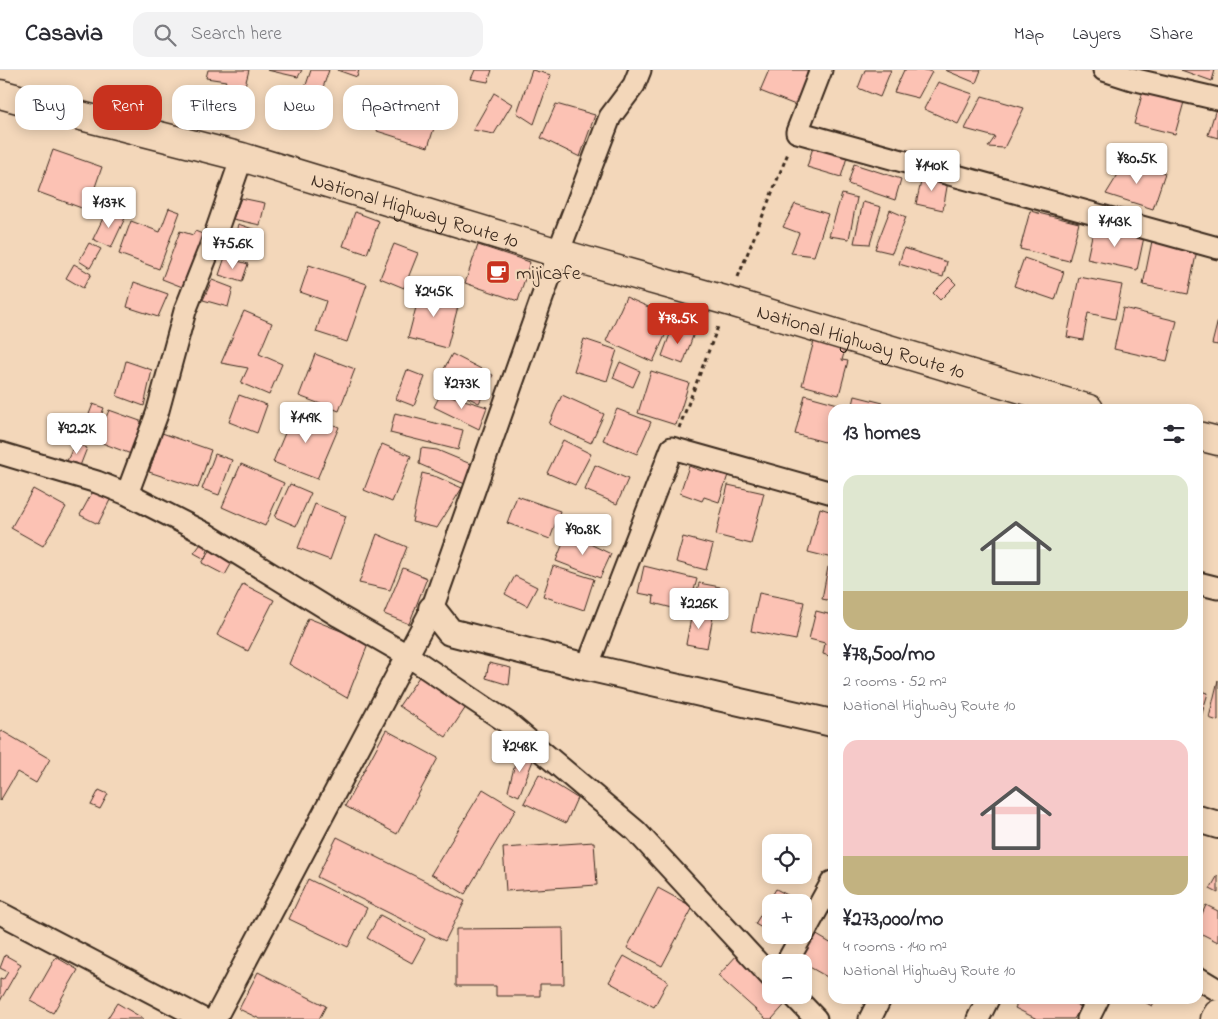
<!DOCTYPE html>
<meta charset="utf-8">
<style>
:root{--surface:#fff;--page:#f2f2f3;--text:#2b2b33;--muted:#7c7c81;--line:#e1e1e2;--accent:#c8321e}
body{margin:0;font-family:"Indie Flower",sans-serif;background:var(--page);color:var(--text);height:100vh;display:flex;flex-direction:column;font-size:19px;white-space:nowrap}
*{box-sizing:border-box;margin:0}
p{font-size:16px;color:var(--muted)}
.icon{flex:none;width:28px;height:28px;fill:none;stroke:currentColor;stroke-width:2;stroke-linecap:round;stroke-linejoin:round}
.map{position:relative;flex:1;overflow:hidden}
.panel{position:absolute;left:828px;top:334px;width:375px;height:600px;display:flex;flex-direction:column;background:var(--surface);border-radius:15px;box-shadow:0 2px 12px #0003}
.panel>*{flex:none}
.banner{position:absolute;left:15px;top:15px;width:475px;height:45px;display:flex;gap:10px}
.buttons{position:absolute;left:762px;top:764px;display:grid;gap:10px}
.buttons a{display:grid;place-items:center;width:50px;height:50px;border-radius:10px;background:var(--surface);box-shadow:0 2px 12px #0003;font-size:25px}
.price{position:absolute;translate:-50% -42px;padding:0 11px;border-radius:5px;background:#fff;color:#222;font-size:16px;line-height:32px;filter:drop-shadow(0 1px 2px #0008)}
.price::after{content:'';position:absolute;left:50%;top:30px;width:15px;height:11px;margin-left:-8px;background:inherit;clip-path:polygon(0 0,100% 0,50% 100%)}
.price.active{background:var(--accent);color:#fff}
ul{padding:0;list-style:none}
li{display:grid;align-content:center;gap:10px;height:265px;padding:0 15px}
li span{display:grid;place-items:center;height:155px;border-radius:15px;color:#555}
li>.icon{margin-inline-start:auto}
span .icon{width:90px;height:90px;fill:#fffc;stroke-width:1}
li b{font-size:21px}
h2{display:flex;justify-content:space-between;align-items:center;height:60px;padding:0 15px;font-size:21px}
.pill{padding:0 18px;border-radius:15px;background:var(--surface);box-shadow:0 2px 12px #0003;font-size:18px;line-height:45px}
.pill.active{background:var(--accent);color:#fff}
header{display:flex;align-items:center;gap:30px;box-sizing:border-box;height:70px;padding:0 25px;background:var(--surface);border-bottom:1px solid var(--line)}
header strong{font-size:24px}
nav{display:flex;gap:28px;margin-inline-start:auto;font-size:18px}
.search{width:350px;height:45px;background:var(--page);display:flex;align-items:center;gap:12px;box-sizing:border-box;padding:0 18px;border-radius:15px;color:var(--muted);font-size:19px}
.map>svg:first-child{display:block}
</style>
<header>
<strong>Casavia</strong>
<div class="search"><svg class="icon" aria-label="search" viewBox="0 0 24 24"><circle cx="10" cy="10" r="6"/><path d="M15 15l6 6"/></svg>Search here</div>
<nav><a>Map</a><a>Layers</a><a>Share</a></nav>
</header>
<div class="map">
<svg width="1218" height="949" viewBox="0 0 1218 949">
<rect width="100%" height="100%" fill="#f3d7ba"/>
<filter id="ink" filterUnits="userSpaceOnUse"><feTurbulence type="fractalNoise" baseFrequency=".02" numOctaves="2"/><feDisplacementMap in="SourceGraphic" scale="10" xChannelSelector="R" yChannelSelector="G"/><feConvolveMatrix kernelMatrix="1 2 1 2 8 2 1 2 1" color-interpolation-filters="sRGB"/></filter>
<g filter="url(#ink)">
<path fill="#fcc2b4" stroke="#3b2a1e" d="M208 0H249L241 31 217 28 226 11 206 8Z
M267 0H302L298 7Z
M311 0H329L317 35 301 30Z
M337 0H359L357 7Z
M475 0H492L488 12 471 9Z
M532 0 551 5 534 54 517 43Z
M769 0H808L798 36 760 21Z
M865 0H891L880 27 858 18Z
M904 0H925L932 2 918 28 894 22Z
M945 0H981L976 13Z
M1181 0H1215L1212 11Z
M938 12 973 24 958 54 924 39Z
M390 20 441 36 428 77 377 61Z
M1143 21 1184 32 1175 64 1134 54Z
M494 23 512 34 494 64 473 60Z
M982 26 1024 38 1004 78 988 77 995 67 965 59Z
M556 34 595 45 580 87 541 68Z
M1217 35 1218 36V68L1208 65Z
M814 74 848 84 841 107 807 97Z
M53 80 102 97 87 140 38 122Z
M1125 93 1165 103 1153 139 1106 124Z
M854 94 901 109 895 130 848 114Z
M923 103 948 111 943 140 916 134Z
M842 124 857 128 849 169 829 166Z
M241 128 265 133 260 155 233 149Z
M863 132 881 137 870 174 854 173Z
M795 134 828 144 814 186 791 183 799 163 783 157Z
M169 138 180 142 159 199 119 184 131 151 160 162Z
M107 140 125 148 111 178 93 169Z
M890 140 906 147 892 183 875 179Z
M1030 141 1079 153 1069 191 1020 179Z
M355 142 379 151 367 184 343 176Z
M238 154 259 161 257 178 233 175Z
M1094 156 1144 167 1137 200 1087 189Z
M180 161 193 165 195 161 205 165 185 218 162 209Z
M1152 171 1197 180 1188 224 1143 215Z
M89 173 101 179 90 198 79 191Z
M394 174 418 183 404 218 380 208Z
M478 175 530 192 518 231 465 213Z
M904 178 947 192 943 207 899 194Z
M225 187 248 194 242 212 219 205Z
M1024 188 1064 202 1055 230 1014 216Z
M74 194 91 204 83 218 66 208Z
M309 195 367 214 347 272 316 262 326 231 300 222Z
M949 207 956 214 940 230 933 223Z
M1079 207 1122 215 1115 249 1088 243 1083 270 1067 267Z
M212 210 233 218 228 237 203 230Z
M134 212 168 224 158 247 127 237Z
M421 218 460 229 447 278 408 268Z
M626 227 673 248 653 292 606 271Z
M1123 238 1177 251 1167 291 1114 279Z
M244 241 272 253 259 284 282 294 269 325 241 313 248 298 221 293Z
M1218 250V275L1212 274Z
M673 256 694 263 683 294 662 286Z
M584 269 617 280 607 311 574 301Z
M814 271 845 280 842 290 848 291 839 325 802 315Z
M315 284 355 299 339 341 299 326Z
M452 284 493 305 479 333 437 312Z
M126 291 152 300 144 336 117 326Z
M620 292 640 301 633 317 613 308Z
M407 300 425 307 414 336 396 329Z
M651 301 689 313 676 355 638 343Z
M441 323 487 337 479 359 434 337Z
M239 325 267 335 257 363 229 352Z
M562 325 604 344 591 373 549 354Z
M805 325 849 337 848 339H832V374L795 364Z
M1022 325 1044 339H1018Z
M855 326 883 333 882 339H852Z
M93 334 104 338 92 369 81 365Z
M295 339 339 357 317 409 273 392Z
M617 339 651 352 637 384 603 370Z
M109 340 143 352 131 384 97 371Z
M395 343 463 360 458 380 390 363Z
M162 363 211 380 198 418 149 402Z
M563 370 591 384 575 415 547 403Z
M75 373 87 378 80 396 67 391Z
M382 374 411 386 392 432 364 420Z
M421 378 437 380 473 395 465 414 419 394Z
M215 384 232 390 219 425 202 419Z
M241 394 284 413 265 456 222 437Z
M707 394 729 402 719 432 704 427 702 431 680 423 689 396 702 401Z
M595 395 628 409 617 434 585 420Z
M422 403 437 407 462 418 437 458 412 452Z
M290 414 311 423 296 456 275 447Z
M728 415 764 423 751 474 716 465Z
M33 419 66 437 43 476 11 458Z
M93 421 110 430 98 454 80 445Z
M517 426 560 441 550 469 507 453Z
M315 434 346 446 330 490 298 478Z
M820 438 832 442V488L808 482Z
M567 463 611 484 600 508 556 491Z
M377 464 407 477 390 520 359 513Z
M683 467 713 475 706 500 676 492Z
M204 470 210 474 205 489 194 483Z
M213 476 234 489 225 505 202 493Z
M553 496 594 509 584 540 543 526Z
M644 496 697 509 688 542 653 533 654 526 638 523Z
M828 497 832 498V531L822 529Z
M403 498 427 508 409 554 384 544Z
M515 506 537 517 527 536 505 524Z
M699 513 720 517 715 542 693 538Z
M243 514 274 530 248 581 217 565Z
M759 523 804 532 796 570 751 561Z
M816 541 832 545V587L823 584 825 573 809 569Z
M692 543 713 547 707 578 686 574Z
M308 548 369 572 347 628 289 594Z
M489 593 511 598 509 615 486 608Z
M421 604 468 634 446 667 399 636Z
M1218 610V651L1209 648Z
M1198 620 1208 623 1198 657Z
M386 660 438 688 397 764 345 736Z
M2 661 50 689 36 713 17 702 0 731V664Z
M518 682 534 688 519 726 508 721Z
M539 704 577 728 566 753 524 733Z
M483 719 516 739 465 824 431 804Z
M99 720 108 724 100 739 91 735Z
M337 767 465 831 445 871 317 807Z
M594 772 597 815 506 821 503 778Z
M1218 805V823L1210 819Z
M308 809 367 838 348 877 289 849Z
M658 818 693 837 662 896 627 878Z
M776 819 801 832H771V863L755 854Z
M1206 835 1218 841V872L1198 862V853Z
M380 845 425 869 412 893 367 868Z
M563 858 564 914H540V926H496V916H456V859Z
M815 864 832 874V902L829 908 799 891Z
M738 884 771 913V925H784L789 930 772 949H766L718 906Z
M5 885 21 894 0 931V909L3 910 8 902 0 898Z
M624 886 668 911 654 937 609 912Z
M56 887 78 900 53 943 31 931Z
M258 902 326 936 319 949H260L239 939Z
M1020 929H1066L1081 937 1074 949H1037L1015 938Z
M1139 929H1156L1152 936Z
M117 933 144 949H107Z"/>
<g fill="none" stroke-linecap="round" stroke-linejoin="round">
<defs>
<path id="minor" d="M821 0 797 62 1218 178
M1104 0 1132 9 1218 29
M0 383 97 412 127 424 206 464 339 546 407 585 508 653 636 761 771 907
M127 424 157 344 185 241 215 165 242 87
M1198 513 1218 518
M587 597 672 378 832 423
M0 843 203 949
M804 863 832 812
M787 892 802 865
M1198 908 1218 920
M793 925 816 949
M215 949 432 539 558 183 610 47 634 15 640 0
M870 949 880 929
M978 949 988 929
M1088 949 1098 929"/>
<path id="tertiary" d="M432 539 450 562 587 597 832 653
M1198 749 1218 755"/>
<path id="primary" d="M1215 949 1218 944"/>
<g id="trunk">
<path id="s1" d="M0 24 81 46 242 87 558 183 728 231 1089 339"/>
<path d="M1198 366 1218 371"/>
</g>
</defs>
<use href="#minor" stroke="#3b2a1e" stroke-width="25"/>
<use href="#tertiary" stroke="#3b2a1e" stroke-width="30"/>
<use href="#primary" stroke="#3b2a1e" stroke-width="31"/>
<use href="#trunk" stroke="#3b2a1e" stroke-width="31"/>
<path stroke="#3b2a1e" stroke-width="3" stroke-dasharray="4 4" stroke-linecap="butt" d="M738 207 788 83
M679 358 719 254"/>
<use href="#minor" stroke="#f3d7ba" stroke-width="21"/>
<use href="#tertiary" stroke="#f3d7ba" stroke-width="26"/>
<use href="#primary" stroke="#f3d7ba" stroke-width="28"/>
<use href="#trunk" stroke="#f3d7ba" stroke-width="28"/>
</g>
</g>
<defs>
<symbol id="cafe-square" viewBox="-11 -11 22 22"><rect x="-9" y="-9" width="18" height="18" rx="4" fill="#c8321e" stroke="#f3d7ba"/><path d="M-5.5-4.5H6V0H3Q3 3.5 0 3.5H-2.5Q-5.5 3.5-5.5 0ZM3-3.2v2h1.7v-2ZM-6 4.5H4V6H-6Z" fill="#fff"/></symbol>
</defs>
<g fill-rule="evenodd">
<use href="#cafe-square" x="484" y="188" width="28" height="28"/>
</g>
<g text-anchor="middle" stroke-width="4.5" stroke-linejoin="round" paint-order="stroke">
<g font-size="20" fill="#3b2a1e" stroke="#f3d7ba">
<text dy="7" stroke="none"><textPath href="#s1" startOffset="431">National Highway Route 10</textPath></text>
<text dy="7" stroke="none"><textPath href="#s1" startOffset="896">National Highway Route 10</textPath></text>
</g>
<g font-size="20" fill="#3b2a1e" stroke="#f3d7ba" text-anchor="start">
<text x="516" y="209">mijicafe</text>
</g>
</g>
</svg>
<div class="buttons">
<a><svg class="icon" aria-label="locate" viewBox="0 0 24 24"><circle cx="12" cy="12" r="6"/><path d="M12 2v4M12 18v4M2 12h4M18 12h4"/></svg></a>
<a>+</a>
<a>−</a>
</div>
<b class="price" style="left:1137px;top:115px">¥80.5K</b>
<b class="price" style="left:932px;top:122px">¥140K</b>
<b class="price" style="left:109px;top:159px">¥137K</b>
<b class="price" style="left:1115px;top:178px">¥143K</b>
<b class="price" style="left:233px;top:200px">¥75.6K</b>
<b class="price" style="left:434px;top:248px">¥245K</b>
<b class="price active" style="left:678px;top:275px">¥78.5K</b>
<b class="price" style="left:462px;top:340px">¥273K</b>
<b class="price" style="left:306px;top:374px">¥149K</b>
<b class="price" style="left:77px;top:385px">¥92.2K</b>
<b class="price" style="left:583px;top:486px">¥90.8K</b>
<b class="price" style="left:699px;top:560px">¥226K</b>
<b class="price" style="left:520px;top:703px">¥248K</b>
<div class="banner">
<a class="pill">Buy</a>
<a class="pill active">Rent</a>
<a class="pill">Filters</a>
<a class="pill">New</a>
<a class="pill">Apartment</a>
</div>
<section class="panel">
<h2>13 homes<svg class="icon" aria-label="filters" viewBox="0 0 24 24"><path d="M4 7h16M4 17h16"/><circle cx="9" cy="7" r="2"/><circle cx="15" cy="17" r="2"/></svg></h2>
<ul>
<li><span style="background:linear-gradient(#dfe7d0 75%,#c2b280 0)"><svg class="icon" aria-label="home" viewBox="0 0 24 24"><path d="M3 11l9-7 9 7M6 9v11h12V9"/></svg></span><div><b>¥78,500/mo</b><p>2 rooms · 52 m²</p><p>National Highway Route 10</p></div></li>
<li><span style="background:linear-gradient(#f6c9c9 75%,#c2b280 0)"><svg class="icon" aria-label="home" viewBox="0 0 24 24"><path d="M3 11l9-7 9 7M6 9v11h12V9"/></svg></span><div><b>¥273,000/mo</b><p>4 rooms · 140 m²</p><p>National Highway Route 10</p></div></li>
</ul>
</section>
</div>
